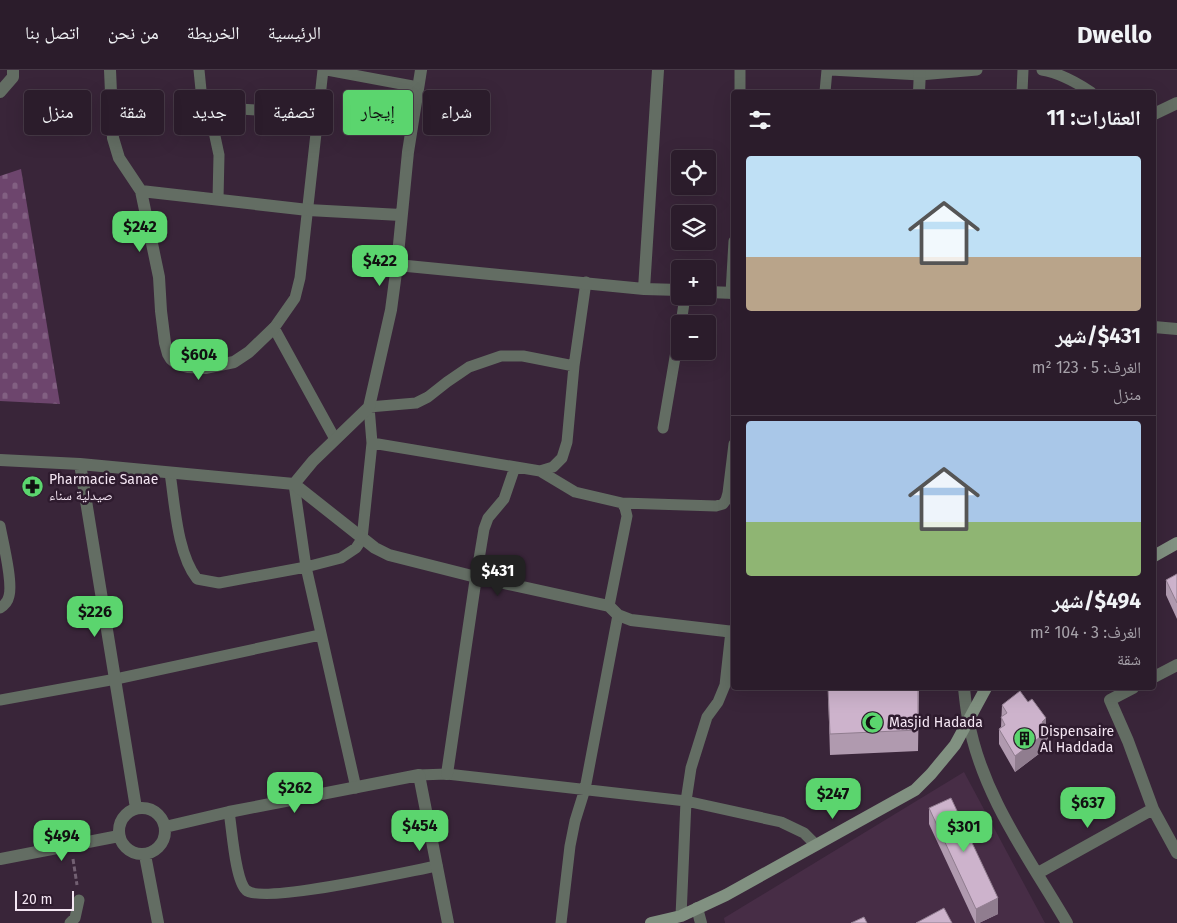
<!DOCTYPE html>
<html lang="ar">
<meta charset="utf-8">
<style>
:root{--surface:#2b1c2b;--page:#372937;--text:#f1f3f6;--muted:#a6a1a9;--line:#473a47;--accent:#5bd56e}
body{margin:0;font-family:"Fira Sans","Noto Naskh Arabic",sans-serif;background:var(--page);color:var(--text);direction:rtl;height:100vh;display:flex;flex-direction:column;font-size:19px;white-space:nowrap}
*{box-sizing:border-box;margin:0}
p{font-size:16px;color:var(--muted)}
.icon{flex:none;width:28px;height:28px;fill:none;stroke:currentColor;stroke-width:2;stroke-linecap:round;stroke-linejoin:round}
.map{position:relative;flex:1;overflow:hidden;direction:ltr}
.details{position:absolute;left:731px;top:20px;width:425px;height:600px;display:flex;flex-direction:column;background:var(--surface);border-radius:5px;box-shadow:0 5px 20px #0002,0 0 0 1px var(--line);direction:rtl}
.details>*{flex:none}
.top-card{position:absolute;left:15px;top:20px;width:475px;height:45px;direction:rtl;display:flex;gap:10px}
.buttons{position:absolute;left:671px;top:80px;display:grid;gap:10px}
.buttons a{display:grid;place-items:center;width:45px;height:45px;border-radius:5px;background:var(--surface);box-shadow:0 5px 20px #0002,0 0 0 1px var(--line);font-size:25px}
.scale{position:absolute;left:15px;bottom:12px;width:59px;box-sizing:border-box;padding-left:5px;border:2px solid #f4e6f3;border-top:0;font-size:14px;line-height:18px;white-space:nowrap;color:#f4e6f3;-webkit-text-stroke:4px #2e1b2e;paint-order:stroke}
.price{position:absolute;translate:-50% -42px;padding:0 11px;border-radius:10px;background:var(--accent);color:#111;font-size:16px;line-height:32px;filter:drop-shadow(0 1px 2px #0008)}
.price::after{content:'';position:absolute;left:50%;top:30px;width:15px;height:11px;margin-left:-8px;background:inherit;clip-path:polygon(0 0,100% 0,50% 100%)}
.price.on{background:#222;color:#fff}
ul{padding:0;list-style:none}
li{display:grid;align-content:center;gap:10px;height:265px;padding:0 15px}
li+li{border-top:1px solid var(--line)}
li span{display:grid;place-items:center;height:155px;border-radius:5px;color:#555}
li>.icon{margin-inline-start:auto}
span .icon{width:90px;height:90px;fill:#fffc;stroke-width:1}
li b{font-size:21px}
h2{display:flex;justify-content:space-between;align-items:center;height:60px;padding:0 15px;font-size:21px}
.chip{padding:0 18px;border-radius:5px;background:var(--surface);box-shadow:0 5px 20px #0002,0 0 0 1px var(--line);font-size:18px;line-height:45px}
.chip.on{background:var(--accent);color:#111}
header{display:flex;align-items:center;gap:30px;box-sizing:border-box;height:70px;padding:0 25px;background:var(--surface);border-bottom:1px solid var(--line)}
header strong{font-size:24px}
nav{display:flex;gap:28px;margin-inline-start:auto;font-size:18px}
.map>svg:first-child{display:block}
</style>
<header>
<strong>Dwello</strong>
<nav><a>الرئيسية</a><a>الخريطة</a><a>من نحن</a><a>اتصل بنا</a></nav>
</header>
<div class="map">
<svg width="1177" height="853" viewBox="0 0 1177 853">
<defs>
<pattern id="cemetery-stones" width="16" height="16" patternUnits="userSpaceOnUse" patternTransform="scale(1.25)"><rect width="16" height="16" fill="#6d456d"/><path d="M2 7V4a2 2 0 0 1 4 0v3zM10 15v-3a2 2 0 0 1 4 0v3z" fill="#826082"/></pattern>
</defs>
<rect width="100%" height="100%" fill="#392539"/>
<path fill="#472d46" d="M964 702 1045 853H725L724 848Z"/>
<path fill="url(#cemetery-stones)" d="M21 99 60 334 0 331V106Z"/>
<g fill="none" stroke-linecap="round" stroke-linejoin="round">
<path stroke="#726072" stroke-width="3" stroke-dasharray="5 2.5" stroke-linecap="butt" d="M73 789 77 815"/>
<path stroke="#636d63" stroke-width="11" d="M199 0 201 20 213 57 219 85 218 129
M323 0 300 208 295 228 274 258 335 369
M327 0 418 17
M831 0 920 5 977 0
M1042 0C1060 3 1076 12 1091 22
M740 22V0
M825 22 827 0
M1022 22 1023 0
M207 37 318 44
M731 223 734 171
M681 254 685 226
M663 358 680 258
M372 373 540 401 553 397 562 388 567 372 574 296 586 212
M540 401 575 422 622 433 625 438 627 446 609 536
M170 403C175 435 177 483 197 509L219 513 306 497 341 488 356 478 362 469 372 373 369 337 416 333 428 327 447 312 469 297 501 286H523L574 296
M294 414 306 497 356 718
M622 433 716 436 723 434 726 430 728 423 734 374
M0 456C3 472 13 512 9 526 8 531 5 535 0 538
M476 507 484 459 488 448 504 429 515 397
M0 630 116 609 320 565
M419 705 447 704 686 731 781 752 804 763 816 775
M229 742C232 759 235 810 246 820 261 835 409 801 437 796
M681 846 686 731 691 698 707 647 718 632 725 615 731 561
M70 853 75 848 79 830
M561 853 570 776 575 751 585 719 618 545"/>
<path stroke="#636d63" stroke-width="12" d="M110 0 113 68 119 88 141 121 159 207 161 241 165 273 168 284 171 289 177 294 188 297 205 298 234 292 249 282 274 258
M0 22 13 7V0
M919 22 920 0
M1154 44 1177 33
M141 121 308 140 401 145
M397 195 644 219 680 220
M644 219 658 0
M708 222 734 223
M1154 257 1177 259
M0 390 80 394 294 414 375 478 389 485 476 507 609 536 618 545 631 550 734 562
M80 394 136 738
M294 414 313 391 369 337 391 240 397 195 408 82 421 0
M1154 607 1177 595
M964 618C965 628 966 638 968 648 981 724 1029 788 1067 853
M1133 618 1110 630 1128 671 1153 739 1177 783
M447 704 476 507
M119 761a23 23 0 1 1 46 0a23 23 0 1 1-46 0Z
M165 757 229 742 419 705 448 853
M145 785 158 853
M0 789 119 766
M1038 803 1153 739
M697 838 701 853"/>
<path stroke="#819181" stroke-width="12" d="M1154 486 1177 473
M651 853 681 846 726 825 915 720 931 704 955 675 986 618"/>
</g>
<path fill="#b09aaf" d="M1177 504V549L1166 525V510Z
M828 618H919L918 681 830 685Z
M1002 635 1046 657 1048 677 1015 702 999 674V659L1001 657Z
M929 738 998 844 979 853H975L929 754Z"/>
<path fill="#907d8f" d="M1046 648V663L1048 661V677L1015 702V686L1042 652Z
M998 828V844L979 853H976V839Z"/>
<path fill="#cdb3cc" stroke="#907d8f" d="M1177 504V533L1166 510Z
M828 618H918V660L830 664Z
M1020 621 1028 632 1032 629 1046 648 1042 652 1048 661 1015 686 999 659 1005 655 1001 647 1007 643 1002 635Z
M951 728 998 828 976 839 929 738Z
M944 838 952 853H916Z
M864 847 867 853H851Z"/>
<defs>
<symbol id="pharmacy-disc" viewBox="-11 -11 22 22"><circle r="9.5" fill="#5bd56e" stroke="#2e1b2e"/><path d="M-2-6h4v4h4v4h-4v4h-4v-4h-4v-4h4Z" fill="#111"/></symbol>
<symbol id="mosque-disc" viewBox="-11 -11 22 22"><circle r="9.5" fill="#5bd56e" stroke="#2e1b2e"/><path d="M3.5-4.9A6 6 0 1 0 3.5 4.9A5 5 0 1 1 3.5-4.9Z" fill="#111"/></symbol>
<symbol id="building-disc" viewBox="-11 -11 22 22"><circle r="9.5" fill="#5bd56e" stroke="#2e1b2e"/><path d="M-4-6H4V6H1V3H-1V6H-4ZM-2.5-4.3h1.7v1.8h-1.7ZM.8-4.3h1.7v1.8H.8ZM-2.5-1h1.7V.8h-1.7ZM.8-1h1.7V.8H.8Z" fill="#111"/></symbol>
</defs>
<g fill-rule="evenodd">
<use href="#pharmacy-disc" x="20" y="404" width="25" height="25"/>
<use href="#mosque-disc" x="860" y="640" width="25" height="25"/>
<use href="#building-disc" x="1012" y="656" width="25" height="25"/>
</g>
<g text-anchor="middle" stroke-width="5" stroke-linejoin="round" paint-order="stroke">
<g font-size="14" fill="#f4e6f3" stroke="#2e1b2e" text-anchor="start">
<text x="49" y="414">Pharmacie Sanae<tspan x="49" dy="16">صيدلية سناء</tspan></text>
<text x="889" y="657">Masjid Hadada</text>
<text x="1040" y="666">Dispensaire<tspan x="1040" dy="16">Al Haddada</tspan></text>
</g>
</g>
</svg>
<div class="buttons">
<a><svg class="icon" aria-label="locate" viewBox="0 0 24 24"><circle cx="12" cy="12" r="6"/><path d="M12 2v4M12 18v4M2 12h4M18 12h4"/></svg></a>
<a><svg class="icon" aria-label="layers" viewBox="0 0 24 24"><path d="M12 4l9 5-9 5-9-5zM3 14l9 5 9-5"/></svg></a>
<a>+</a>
<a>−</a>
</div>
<div class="scale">20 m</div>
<b class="price" style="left:140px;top:183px">$242</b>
<b class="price" style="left:380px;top:217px">$422</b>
<b class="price" style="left:199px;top:311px">$604</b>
<b class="price on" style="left:498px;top:527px">$431</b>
<b class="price" style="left:95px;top:568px">$226</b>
<b class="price" style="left:295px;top:744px">$262</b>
<b class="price" style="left:833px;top:750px">$247</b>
<b class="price" style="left:1088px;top:759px">$637</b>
<b class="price" style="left:420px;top:782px">$454</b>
<b class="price" style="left:964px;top:783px">$301</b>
<b class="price" style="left:62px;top:792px">$494</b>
<div class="top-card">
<a class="chip">شراء</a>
<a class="chip on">إيجار</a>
<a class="chip">تصفية</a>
<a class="chip">جديد</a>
<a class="chip">شقة</a>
<a class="chip">منزل</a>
</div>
<section class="details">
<h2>العقارات: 11<svg class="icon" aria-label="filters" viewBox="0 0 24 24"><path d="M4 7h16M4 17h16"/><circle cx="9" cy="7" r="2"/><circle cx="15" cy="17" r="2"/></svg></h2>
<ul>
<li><span style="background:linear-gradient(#bfe0f5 65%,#b9a48a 0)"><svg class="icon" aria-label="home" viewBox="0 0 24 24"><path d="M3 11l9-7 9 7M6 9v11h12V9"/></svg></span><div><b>$431/شهر</b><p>الغرف: 5 · 123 m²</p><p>منزل</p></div></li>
<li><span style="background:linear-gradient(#a9c7e8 65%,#8fb573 0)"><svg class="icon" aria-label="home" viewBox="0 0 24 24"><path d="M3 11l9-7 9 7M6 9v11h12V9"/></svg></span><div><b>$494/شهر</b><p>الغرف: 3 · 104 m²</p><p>شقة</p></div></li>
</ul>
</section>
</div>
